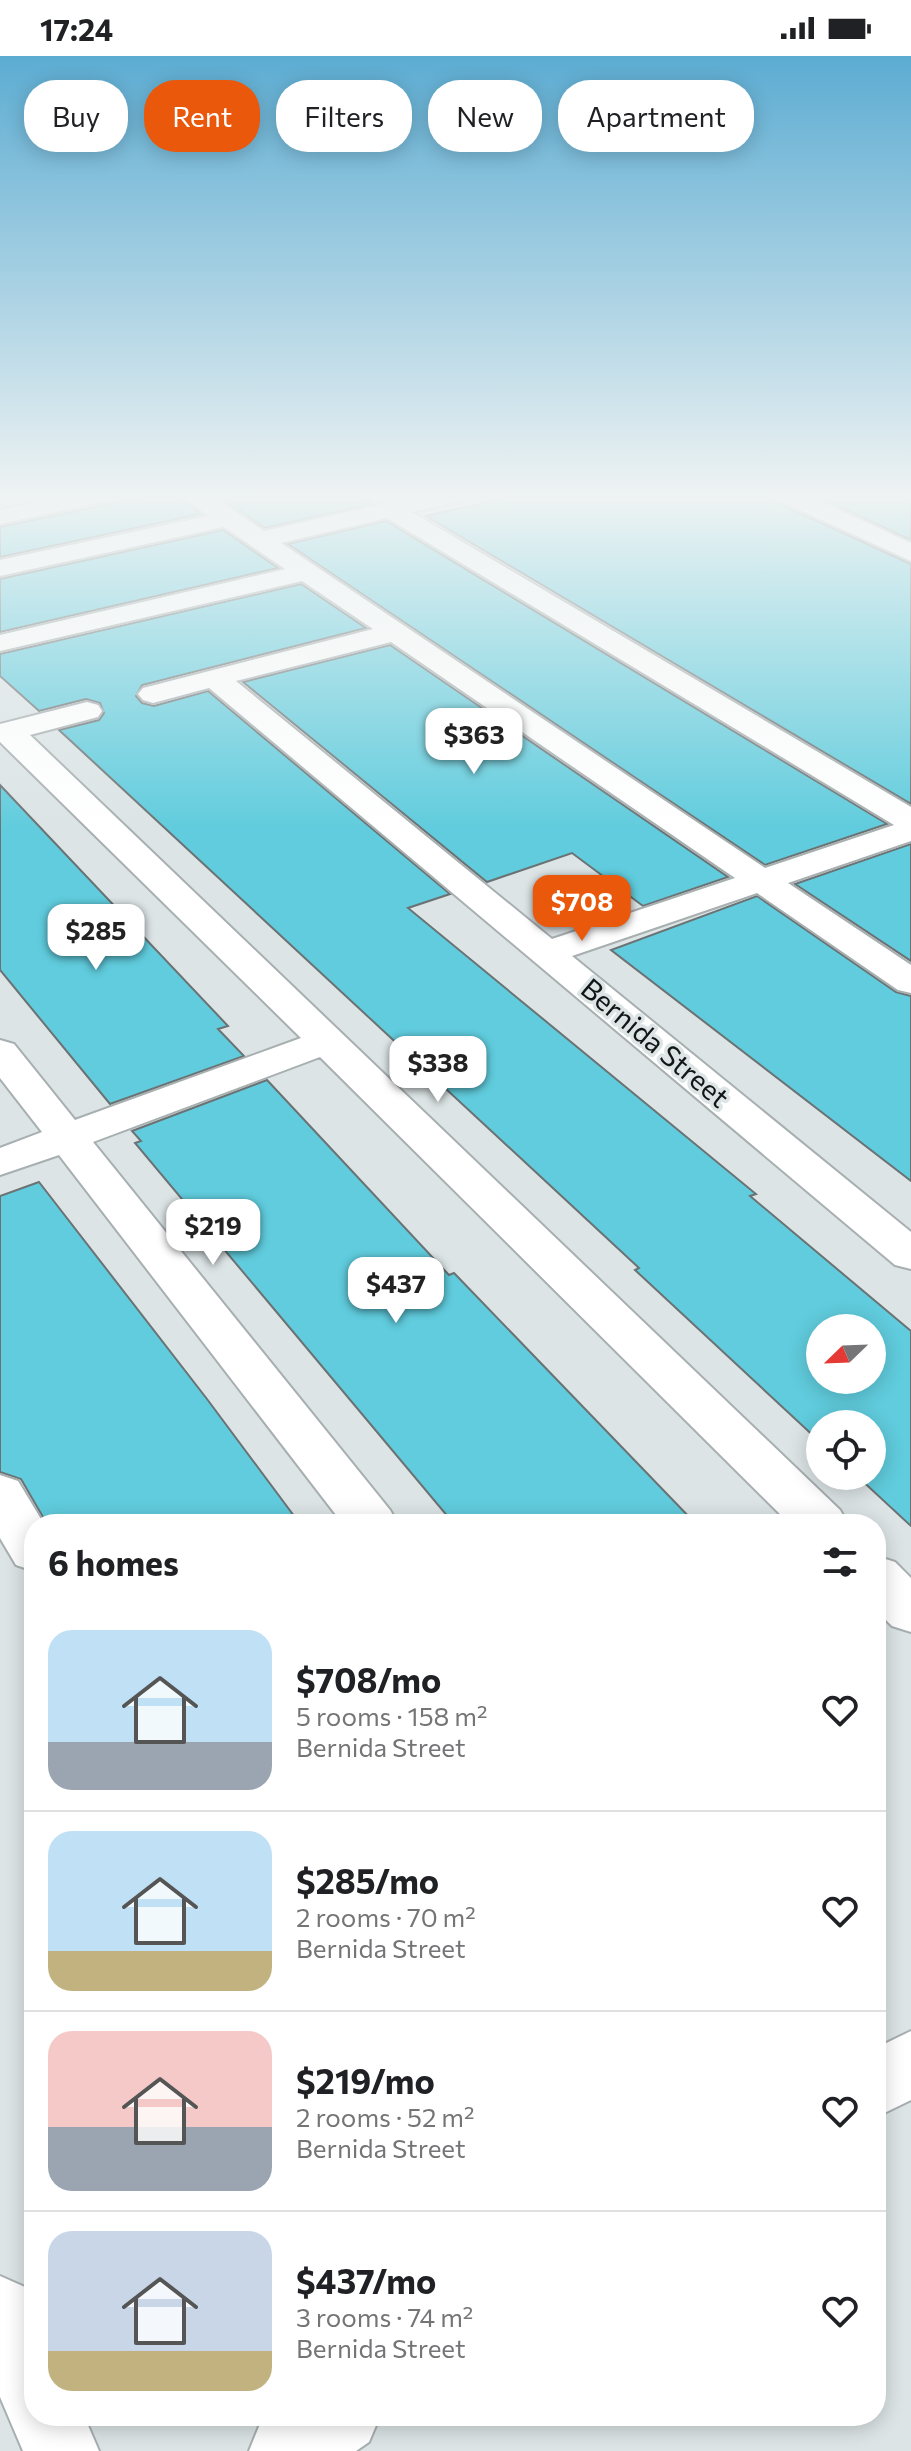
<!DOCTYPE html>
<meta charset="utf-8">
<style>
:root{--surface:#fff;--page:#f6f6f6;--text:#202124;--muted:#757577;--line:#e0e0e0;--accent:#ea580c}
body{margin:0;font-family:Commissioner,sans-serif;background:var(--page);color:var(--text);height:100vh;display:flex;flex-direction:column;font-size:30px;white-space:nowrap}
*{box-sizing:border-box;margin:0}
p{font-size:26px;color:var(--muted)}
.icon{flex:none;width:44px;height:44px;fill:none;stroke:currentColor;stroke-width:2;stroke-linecap:round;stroke-linejoin:round}
.map{position:relative;flex:1;overflow:hidden}
.side{position:absolute;left:24px;top:1458px;width:862px;height:912px;display:flex;flex-direction:column;background:var(--surface);border-radius:32px;box-shadow:0 4px 20px #0003}
.side>*{flex:none}
.top-card{position:absolute;left:24px;top:24px;width:864px;height:72px;display:flex;gap:16px}
.needle{width:52px;rotate:247deg}
.controls{position:absolute;left:806px;top:1258px;display:grid;gap:16px}
.controls a{display:grid;place-items:center;width:80px;height:80px;border-radius:50%;background:var(--surface);box-shadow:0 4px 20px #0003;font-size:40px}
.price{position:absolute;translate:-50% -68px;padding:0 18px;border-radius:16px;background:#fff;color:#222;font-size:26px;line-height:52px;filter:drop-shadow(0 2px 4px #0008)}
.price::after{content:'';position:absolute;left:50%;top:48px;width:24px;height:18px;margin-left:-12px;background:inherit;clip-path:polygon(0 0,100% 0,50% 100%)}
.price.active{background:var(--accent);color:#fff}
ul{padding:0;list-style:none}
li{display:flex;align-items:center;gap:24px;height:200px;padding:0 24px}
li+li{border-top:2px solid var(--line)}
li span{display:grid;place-items:center;flex:none;width:224px;height:160px;border-radius:24px;color:#555}
li>.icon{margin-inline-start:auto}
span .icon{width:96px;height:96px;fill:#fffc;stroke-width:1}
li b{font-size:34px}
h2{display:flex;justify-content:space-between;align-items:center;height:96px;padding:0 24px;font-size:34px}
.pill{padding:0 28px;border-radius:32px;background:var(--surface);box-shadow:0 4px 20px #0003;font-size:28px;line-height:72px}
.pill.active{background:var(--accent);color:#fff}
.status{display:flex;justify-content:space-between;align-items:center;height:56px;padding:0 40px;background:var(--surface);direction:ltr}
.status svg{height:22px;fill:currentColor}
.map>svg:first-child{display:block}
</style>
<div class="status"><b>17:24</b><svg viewBox="0 0 49 12"><path d="M0 12V9h3v3zM5 12V6h3v6zM10 12V3h3v9zM15 12V0h3v12zM26 1h20v11H26zM47 4h2v5h-2z"/></svg></div>
<div class="map">
<svg width="911" height="2395" viewBox="0 0 911 2395">
<rect width="100%" height="100%" fill="#dce4e5"/>
<path fill="#60ccdd" stroke="#6b7273" stroke-width="2" fill-rule="evenodd" d="M158 438H177L201 458 0 501V471Z
M215 438H356L371 448 265 472Z
M522 438H770L775 446 911 508V748L426 460Z
M813 438H911V484Z
M386 465 887 768 765 809 288 488Z
M223 474 278 512 0 576V523Z
M301 528 366 572 142 629 136 640 142 647 154 650 208 635 450 838 408 852 756 1138 750 1140 911 1275V1470L857 1420H872V1368H820V1386L635 1214 639 1212 59 674 99 664 104 657 100 647 86 643 39 655 0 620V598ZM820 1272H872V1324H820Z
M390 589 728 821 643 850 572 797 487 826 243 626Z
M0 729 228 970 218 973 244 1000 110 1048 0 914Z
M911 788V905L795 828Z
M757 840 896 936 911 940V1125L611 894Z
M267 1024 449 1219 454 1217 696 1468H454L135 1087 141 1085 132 1075Z
M39 1126 207 1343 300 1468H47L21 1423 0 1416V1140Z"/>
<g fill="none" stroke-linecap="round" stroke-linejoin="round">
<defs>
<path id="street" d="M21 438H46L47 440 44 445C33 448 27 447 21 438Z
M180 438H209L264 475 427 438H472L469 443 412 456 911 751V785L788 827 911 909V937L898 934 757 837 572 900 911 1176V1213L895 1209 209 632 153 647 143 644 138 638 143 632 373 573 302 525 0 595V579L285 513 224 471 0 520V504L208 460ZM387 462 894 769 765 812 281 487ZM391 586 735 822 552 883 236 625Z
M773 438H805L911 487V505L776 443Z
M87 646 98 649 102 655 98 661 30 679 840 1454 848 1468H790L320 1001 93 1086 390 1454 398 1468H343L59 1099 0 1119V1092L42 1076 0 1022V984L14 988 75 1064 301 982 0 686V668Z
M0 1419 18 1425 44 1468H34V1515L16 1509 0 1482Z
M876 1500 895 1506 911 1522V1576L892 1570 876 1554Z
M911 1975V2044L876 2061V1992Z
M0 2220 25 2231 34 2250V2360H84L99 2395H23L0 2341Z
M274 2360H380L369 2386 356 2395H249L260 2368Z"/>
<path id="secondary" d="M71 438H118L115 443 0 468V454Z"/>
</defs>
<use href="#street" stroke="#a8afb1" stroke-width="4"/>
<use href="#secondary" stroke="#a8afb1" stroke-width="4"/>
<use href="#street" fill="#fff" fill-rule="evenodd"/>
<use href="#secondary" fill="#fff" fill-rule="evenodd"/>
</g>
<linearGradient id="sky" x2="0" y2="1"><stop stop-color="#5cacd2"/><stop offset="0.57" stop-color="#eff3f3"/><stop offset="1" stop-color="#eff3f3" stop-opacity="0"/></linearGradient>
<rect width="911" height="774" fill="url(#sky)"/>
<g text-anchor="middle" stroke-width="7" stroke-linejoin="round" paint-order="stroke">
<g font-size="28" fill="#121516" stroke="#dce4e5">
<text transform="translate(655 987) rotate(40)" y="10">Bernida Street</text>
</g>
</g>
</svg>
<div class="controls">
<a><svg class="needle" viewBox="-14 -14 28 28"><path d="M0-13l5 13h-10z" fill="#e53935"/><path d="M0 13l5-13h-10z" fill="#757577"/></svg></a>
<a><svg class="icon" aria-label="locate" viewBox="0 0 24 24"><circle cx="12" cy="12" r="6"/><path d="M12 2v4M12 18v4M2 12h4M18 12h4"/></svg></a>
</div>
<b class="price" style="left:474px;top:720px">$363</b>
<b class="price active" style="left:582px;top:887px">$708</b>
<b class="price" style="left:96px;top:916px">$285</b>
<b class="price" style="left:438px;top:1048px">$338</b>
<b class="price" style="left:213px;top:1211px">$219</b>
<b class="price" style="left:396px;top:1269px">$437</b>
<div class="top-card">
<a class="pill">Buy</a>
<a class="pill active">Rent</a>
<a class="pill">Filters</a>
<a class="pill">New</a>
<a class="pill">Apartment</a>
</div>
<section class="side">
<h2>6 homes<svg class="icon" aria-label="filters" viewBox="0 0 24 24"><path d="M4 7h16M4 17h16"/><circle cx="9" cy="7" r="2"/><circle cx="15" cy="17" r="2"/></svg></h2>
<ul>
<li><span style="background:linear-gradient(#bfe0f5 70%,#9aa5b1 0)"><svg class="icon" aria-label="home" viewBox="0 0 24 24"><path d="M3 11l9-7 9 7M6 9v11h12V9"/></svg></span><div><b>$708/mo</b><p>5 rooms · 158 m²</p><p>Bernida Street</p></div><svg class="icon" aria-label="heart" viewBox="0 0 24 24"><path d="M12 20l-8-8c-3-5 5-10 8-4 3-6 11-1 8 4z"/></svg></li>
<li><span style="background:linear-gradient(#bfe0f5 75%,#c2b280 0)"><svg class="icon" aria-label="home" viewBox="0 0 24 24"><path d="M3 11l9-7 9 7M6 9v11h12V9"/></svg></span><div><b>$285/mo</b><p>2 rooms · 70 m²</p><p>Bernida Street</p></div><svg class="icon" aria-label="heart" viewBox="0 0 24 24"><path d="M12 20l-8-8c-3-5 5-10 8-4 3-6 11-1 8 4z"/></svg></li>
<li><span style="background:linear-gradient(#f6c9c9 60%,#9aa5b1 0)"><svg class="icon" aria-label="home" viewBox="0 0 24 24"><path d="M3 11l9-7 9 7M6 9v11h12V9"/></svg></span><div><b>$219/mo</b><p>2 rooms · 52 m²</p><p>Bernida Street</p></div><svg class="icon" aria-label="heart" viewBox="0 0 24 24"><path d="M12 20l-8-8c-3-5 5-10 8-4 3-6 11-1 8 4z"/></svg></li>
<li><span style="background:linear-gradient(#c9d6e8 75%,#c2b280 0)"><svg class="icon" aria-label="home" viewBox="0 0 24 24"><path d="M3 11l9-7 9 7M6 9v11h12V9"/></svg></span><div><b>$437/mo</b><p>3 rooms · 74 m²</p><p>Bernida Street</p></div><svg class="icon" aria-label="heart" viewBox="0 0 24 24"><path d="M12 20l-8-8c-3-5 5-10 8-4 3-6 11-1 8 4z"/></svg></li>
</ul>
</section>
</div>
